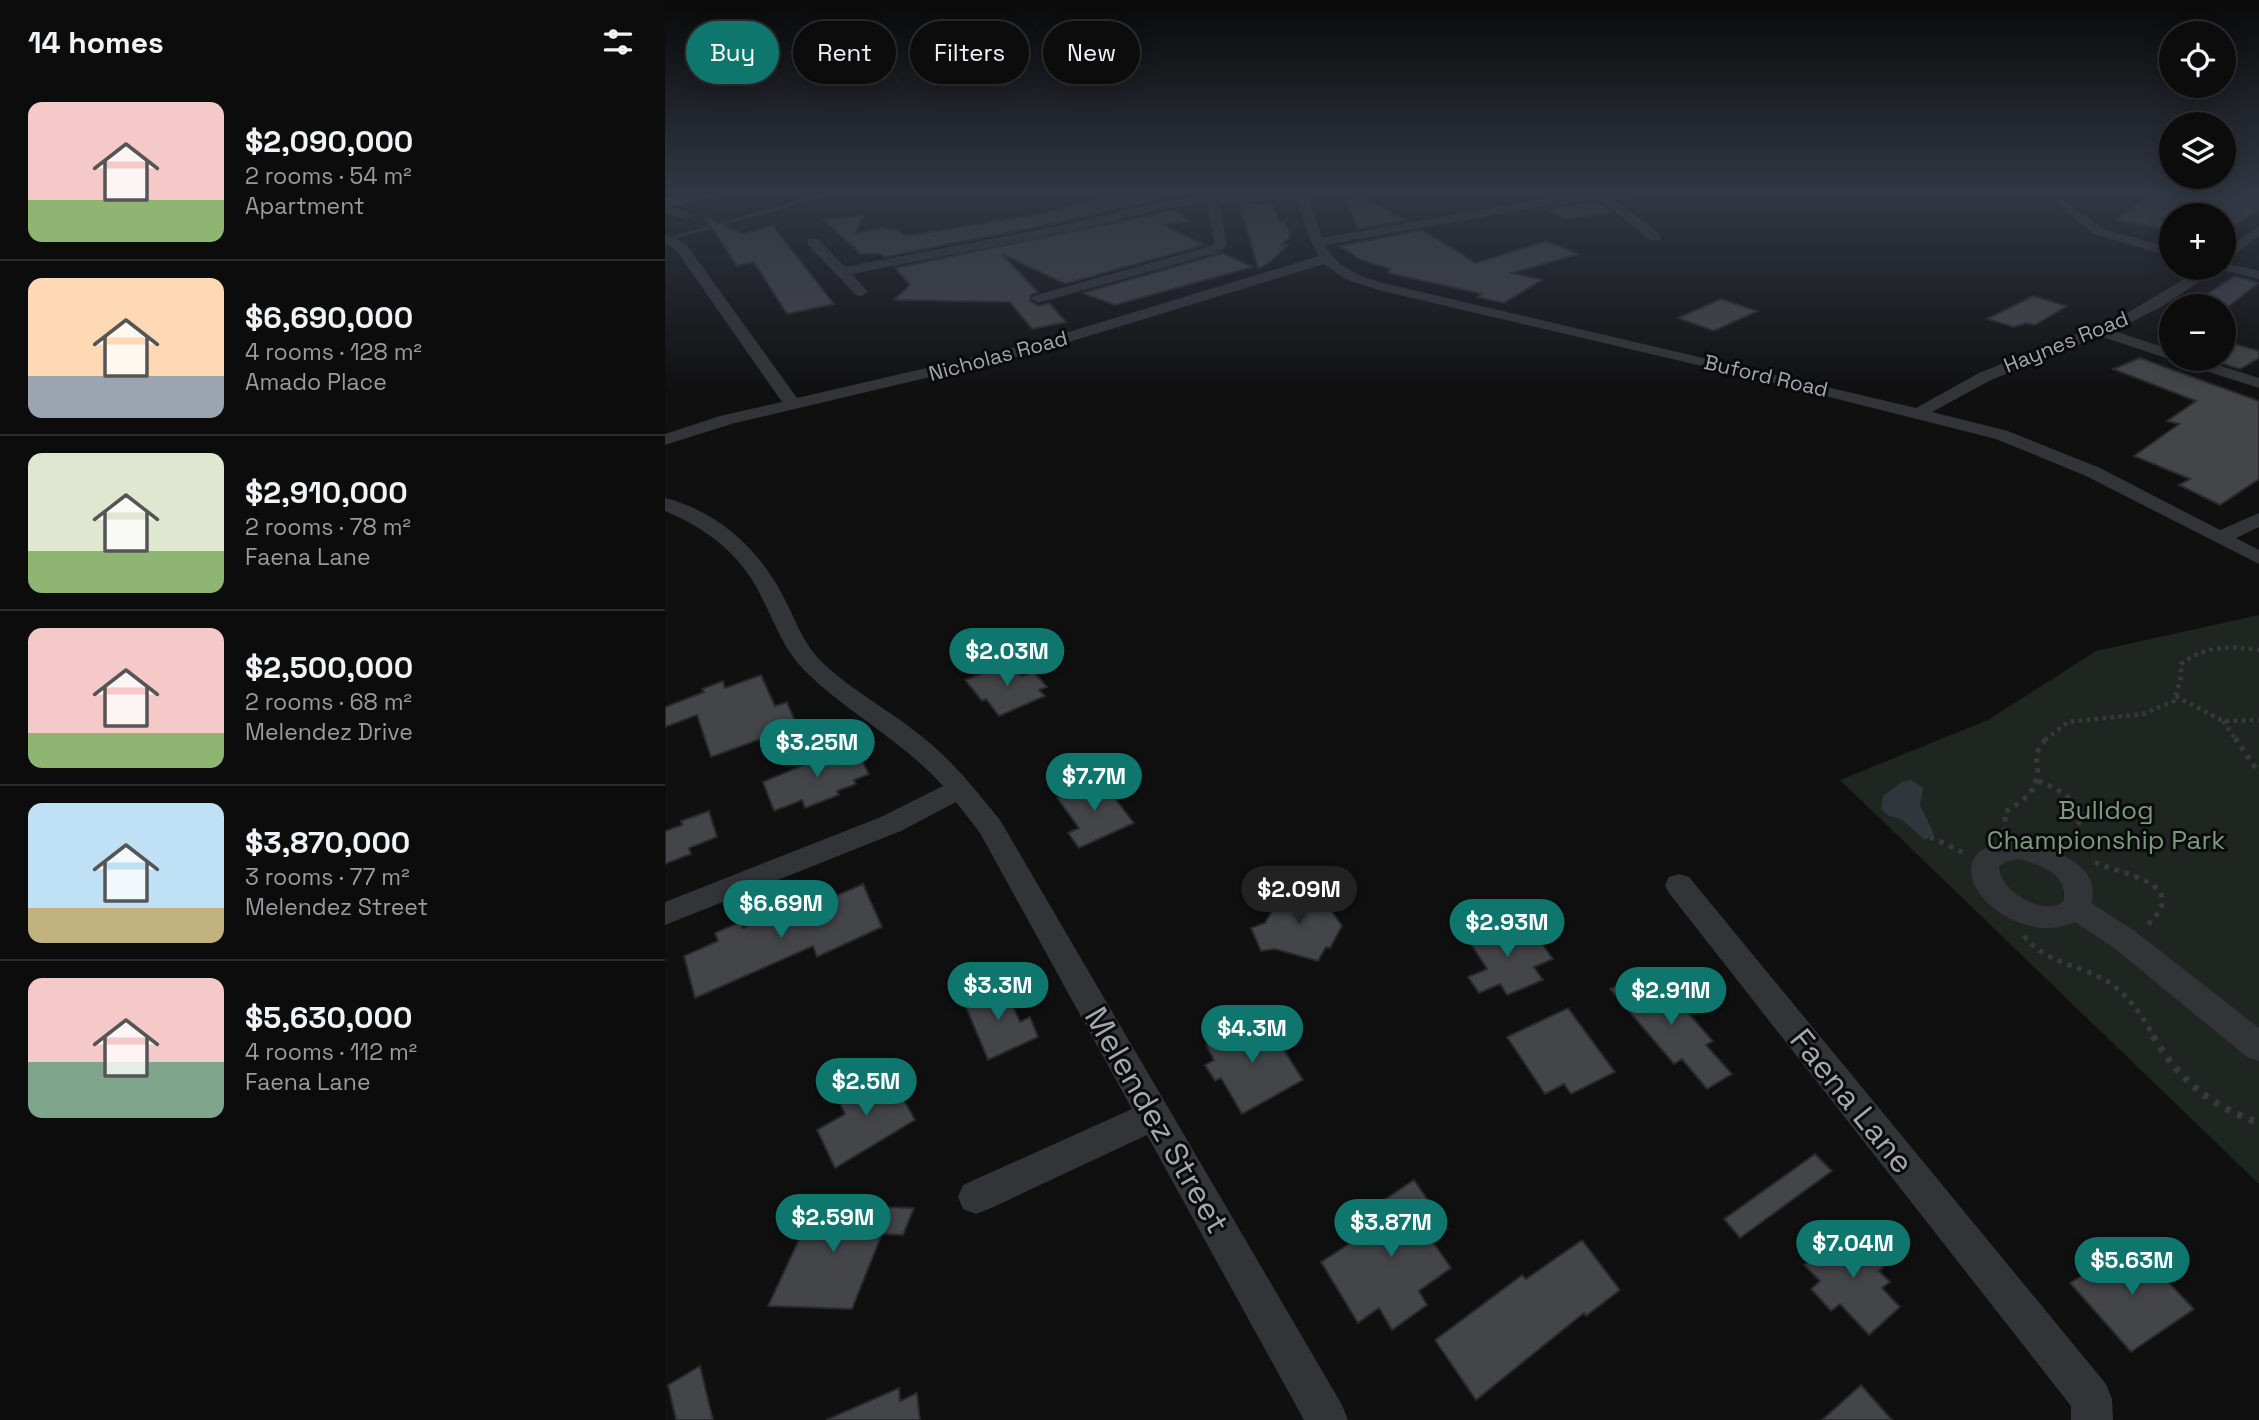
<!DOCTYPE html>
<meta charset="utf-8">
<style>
:root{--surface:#0c0c0d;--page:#1a1a1b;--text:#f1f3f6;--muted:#9a9b9d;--line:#2c2c2e;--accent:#0f766e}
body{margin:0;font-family:"Space Grotesk",sans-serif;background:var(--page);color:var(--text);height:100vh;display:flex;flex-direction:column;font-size:26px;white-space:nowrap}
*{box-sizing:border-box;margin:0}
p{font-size:23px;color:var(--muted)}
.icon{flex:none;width:38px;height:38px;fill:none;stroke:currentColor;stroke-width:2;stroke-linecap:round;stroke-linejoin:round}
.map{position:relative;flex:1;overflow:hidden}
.panel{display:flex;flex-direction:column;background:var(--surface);width:665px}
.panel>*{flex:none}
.banner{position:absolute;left:21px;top:21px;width:665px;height:63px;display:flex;gap:14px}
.controls{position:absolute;left:1494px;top:21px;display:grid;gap:14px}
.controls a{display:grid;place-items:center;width:77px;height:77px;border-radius:50%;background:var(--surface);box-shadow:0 4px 18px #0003,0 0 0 2px var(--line);font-size:35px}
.price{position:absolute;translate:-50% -60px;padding:0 16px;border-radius:24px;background:var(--accent);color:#fff;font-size:23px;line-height:46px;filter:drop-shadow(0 2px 4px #0008)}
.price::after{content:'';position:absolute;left:50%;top:42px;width:21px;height:16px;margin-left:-10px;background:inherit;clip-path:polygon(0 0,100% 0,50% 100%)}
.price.active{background:#222;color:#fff}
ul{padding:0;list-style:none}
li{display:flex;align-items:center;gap:21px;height:175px;padding:0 28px}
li+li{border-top:2px solid var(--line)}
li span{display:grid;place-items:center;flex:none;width:196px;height:140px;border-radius:14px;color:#555}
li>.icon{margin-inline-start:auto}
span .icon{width:84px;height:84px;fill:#fffc;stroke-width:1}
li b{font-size:30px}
h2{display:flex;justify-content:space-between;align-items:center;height:84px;padding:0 28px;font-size:30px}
.chip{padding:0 24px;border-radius:32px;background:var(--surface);box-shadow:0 4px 18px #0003,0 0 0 2px var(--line);font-size:24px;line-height:63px}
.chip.active{background:var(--accent);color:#fff}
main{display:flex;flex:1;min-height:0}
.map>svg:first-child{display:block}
</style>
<main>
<section class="panel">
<h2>14 homes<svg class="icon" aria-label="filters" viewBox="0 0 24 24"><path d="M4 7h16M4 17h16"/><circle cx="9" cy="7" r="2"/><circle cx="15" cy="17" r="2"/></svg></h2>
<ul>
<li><span style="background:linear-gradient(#f6c9c9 70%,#8fb573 0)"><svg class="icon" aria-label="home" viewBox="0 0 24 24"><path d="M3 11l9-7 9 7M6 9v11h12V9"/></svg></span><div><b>$2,090,000</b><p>2 rooms · 54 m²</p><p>Apartment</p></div></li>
<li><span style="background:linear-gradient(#ffd9b3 70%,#9aa5b1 0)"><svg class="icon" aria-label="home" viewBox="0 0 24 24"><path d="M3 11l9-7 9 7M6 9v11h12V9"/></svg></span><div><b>$6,690,000</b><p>4 rooms · 128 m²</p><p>Amado Place</p></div></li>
<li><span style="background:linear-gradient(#dfe7d0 70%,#8fb573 0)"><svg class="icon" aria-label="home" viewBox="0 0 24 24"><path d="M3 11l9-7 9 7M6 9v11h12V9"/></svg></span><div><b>$2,910,000</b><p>2 rooms · 78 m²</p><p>Faena Lane</p></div></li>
<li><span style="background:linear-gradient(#f6c9c9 75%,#8fb573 0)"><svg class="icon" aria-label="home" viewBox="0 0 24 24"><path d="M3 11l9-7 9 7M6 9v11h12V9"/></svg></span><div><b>$2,500,000</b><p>2 rooms · 68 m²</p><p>Melendez Drive</p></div></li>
<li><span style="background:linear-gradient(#bfe0f5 75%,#c2b280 0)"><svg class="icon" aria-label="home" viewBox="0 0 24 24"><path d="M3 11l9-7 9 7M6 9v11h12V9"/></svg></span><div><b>$3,870,000</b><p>3 rooms · 77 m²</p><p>Melendez Street</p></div></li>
<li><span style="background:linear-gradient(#f6c9c9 60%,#7fa58c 0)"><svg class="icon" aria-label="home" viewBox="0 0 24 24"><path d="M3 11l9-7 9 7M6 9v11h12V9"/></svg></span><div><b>$5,630,000</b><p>4 rooms · 112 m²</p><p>Faena Lane</p></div></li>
</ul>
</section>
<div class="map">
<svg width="1594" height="1420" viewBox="0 0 1594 1420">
<rect width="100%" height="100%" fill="#101011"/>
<path fill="#1f2520" d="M1594 615V1184L1175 780 1323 720 1431 651Z"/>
<path fill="#2f363c" d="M1246 780 1258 788 1255 805 1269 834 1260 840 1236 819 1224 816 1216 809 1218 796 1237 782Z"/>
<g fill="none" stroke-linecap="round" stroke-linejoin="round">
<path stroke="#2f363c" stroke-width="3.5" d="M0 240 170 192"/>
</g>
<path fill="#444549" stroke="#2a2a2d" stroke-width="2" d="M463 192H486L496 199 392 223 219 257 217 254H196L158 219 198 216 190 234 219 227 224 230 230 229 242 236 373 214Z
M683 192H692L740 220 693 229 681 201H686Z
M1487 192H1577L1594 195V210L1559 231V215L1526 208 1513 215H1507V231L1452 220Z
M933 202 946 212 900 219 880 209Z
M608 203 614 222 620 221 626 236 617 245H623L605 262 593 269 575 205Z
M510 210 524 221 498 225 540 245 400 284 337 254 373 292 366 295 365 301 374 306 384 303 401 322 367 329 345 302 229 300 245 285 230 268Z
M39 216 77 234 108 226 169 304 122 314 89 262 72 266Z
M757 230 811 263 881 241 914 254 847 273 877 280 839 303 812 297 817 294 723 273 725 269 694 259 675 246Z
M558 253 588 267 450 305 418 293Z
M1570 276 1594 283 1564 306H1523Z
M1368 296 1402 306 1370 325 1361 323 1349 327 1322 319Z
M1056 299 1092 311 1049 331 1013 318Z
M1559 341 1594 351V358L1575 369 1559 364Z
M1475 358 1594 401V479L1555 505 1514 485 1525 479 1469 456 1514 424 1502 421 1531 401 1448 369Z
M345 662 357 676 369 672 382 687 374 690 380 696 334 716 321 699 317 701 300 680Z
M96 675 110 706 122 702 132 726 46 757 32 715 0 727V707L39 692 37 689 58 681 60 688Z
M188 744 204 774 189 780 191 784 172 791 174 795 140 808 137 800 109 811 98 782Z
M435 779 469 823 414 848 403 833 414 828 392 798Z
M44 811 52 837 24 848 26 854 0 864V831L17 825 16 821Z
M198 884 217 927 152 957 148 946 30 998 19 956 53 941 50 933 75 922 78 928 105 917 108 923Z
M634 885 648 893 655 902 659 900 677 926 665 948 661 947 653 961 610 949 596 951 586 928 600 923 615 897 620 899Z
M844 921 859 942 872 937 888 959 869 967 878 980 842 995 835 984 814 993 803 977 822 969 802 938Z
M985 970 1048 1041 1041 1045 1067 1074 1042 1089 1017 1059 1009 1064 945 989Z
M337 982 355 1022 365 1017 373 1037 323 1060 298 1000Z
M903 1008 950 1072 906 1094 899 1084 880 1094 842 1037Z
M598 1017 638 1080 577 1114 556 1078 550 1081 540 1065 549 1060 541 1045Z
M222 1069 250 1120 170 1168 152 1130 180 1114 172 1098Z
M1150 1154 1167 1171 1075 1238 1059 1219Z
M749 1180 783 1229 766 1239 786 1268 754 1291 762 1305 727 1330 714 1308 693 1323 656 1262 710 1227 701 1212Z
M127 1206 220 1210 222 1207 249 1208 238 1235 217 1234 187 1309 103 1306 138 1231 115 1230Z
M1185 1226 1222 1264 1214 1271 1225 1282 1217 1288 1235 1307 1204 1335 1175 1304 1166 1311 1146 1289 1155 1281 1139 1265Z
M917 1240 955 1290 921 1316 919 1313 811 1400 770 1340 857 1275 861 1279Z
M1467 1244 1529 1309 1466 1352 1405 1283Z
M35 1366 48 1420H11L3 1385Z
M1196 1385 1227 1420H1157Z
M234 1388 235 1401 252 1393 255 1420H161Z"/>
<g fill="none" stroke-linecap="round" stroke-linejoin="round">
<path stroke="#38393d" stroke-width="4.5" stroke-dasharray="3.5 4.5" stroke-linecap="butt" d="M1511 696 1558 721 1594 720
M1558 721 1571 740
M1380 740 1403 722 1478 714 1509 701 1516 677V664C1541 645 1564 646 1594 650"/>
<path stroke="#38393d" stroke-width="5" stroke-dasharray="4.5 6" stroke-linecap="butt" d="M1570 738 1594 773
M1373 781C1392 789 1408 796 1417 816L1410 832 1412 848
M1340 832V812L1357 801 1368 789 1373 774 1371 754 1381 738
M1265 837 1302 854
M1430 862C1455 875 1530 882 1481 926
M1359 936C1381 963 1411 964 1440 980 1462 993 1477 1015 1489 1037"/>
<path stroke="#38393d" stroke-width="7" stroke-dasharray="5 8" stroke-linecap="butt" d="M1488 1036C1514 1080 1546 1106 1594 1123"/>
<path fill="#333438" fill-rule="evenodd" d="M584 192H642L657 238 892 196 931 192H972L966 196 947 198 995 234V240H985L934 199 892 204 660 245C672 267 692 275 714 282L1251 408 1314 373 1459 315 1538 268H1559V263L1594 271V279L1553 269 1498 306 1449 331 1507 350V359H1511L1501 358 1435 336 1326 380 1267 412 1343 431 1435 468 1555 530 1594 513V527L1571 538 1594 550V564L1421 476 1331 439 1101 381 717 291 680 279 659 264 371 352 66 424 0 445V434L55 416 117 402 11 250 0 243V234L21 244 132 398 361 345 654 256 645 239 632 199 554 203 562 245 555 252 373 303 366 299 368 296 545 246 549 242 542 204 499 209 393 234 187 274 203 292 196 296 191 295 143 245V239H153L180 267 393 226 499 201Z
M1397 199 1437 228 1507 249V257L1429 234 1393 206V200Z
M0 205 26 213 28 216 22 220 0 213Z
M1594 226V236L1559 262V251Z
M1511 359H1534L1594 378V388L1513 362Z
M0 498C53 511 95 550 119 598 130 618 137 641 153 658 183 689 222 708 255 735 287 760 310 789 335 820L677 1405 683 1420H639L482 1135 324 1209 311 1214 298 1209 293 1197 298 1185 467 1109 315 833 291 802 236 831 0 925V902L216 817 278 786C237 740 182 713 139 670 120 651 111 626 99 602 79 557 45 530 0 511Z
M1354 839C1381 847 1439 863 1426 903L1471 932 1594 1028V1061L1582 1057 1449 948 1410 922C1341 954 1248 848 1354 839ZM1354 859C1371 864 1398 872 1399 893 1399 898 1400 900 1396 903 1378 916 1334 891 1334 866L1342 861Z
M1014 874 1024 877 1441 1384 1447 1399 1448 1420H1406V1406L1004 893 1000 885 1004 877Z"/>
<path fill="#4e4f54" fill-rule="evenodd" d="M31 192H58L55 195 0 208V198Z"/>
</g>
<linearGradient id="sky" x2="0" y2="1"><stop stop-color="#090909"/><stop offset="0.49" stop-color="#313743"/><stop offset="1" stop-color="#313743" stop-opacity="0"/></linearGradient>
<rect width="1594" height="391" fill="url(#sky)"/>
<g text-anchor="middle" stroke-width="6" stroke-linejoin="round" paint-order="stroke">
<g font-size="21" fill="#a3a7b1" stroke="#0b0b0c">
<text transform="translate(1401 342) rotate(-22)" y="7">Haynes Road</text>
<text transform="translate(333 356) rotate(-15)" y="7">Nicholas Road</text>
<text transform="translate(1101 376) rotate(13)" y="7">Buford Road</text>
</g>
<g font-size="26" fill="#7b9a7d" stroke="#0b0b0c">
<text x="1441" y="819">Bulldog<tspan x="1441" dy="30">Championship Park</tspan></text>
</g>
<g font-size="32" fill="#a3a7b1" stroke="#0b0b0c">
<text transform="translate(1187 1101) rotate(51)" y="11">Faena Lane</text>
<text transform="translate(492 1120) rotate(60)" y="11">Melendez Street</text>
</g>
</g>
</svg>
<div class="controls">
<a><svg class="icon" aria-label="locate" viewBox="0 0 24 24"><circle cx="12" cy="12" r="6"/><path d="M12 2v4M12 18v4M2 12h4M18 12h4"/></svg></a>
<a><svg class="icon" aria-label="layers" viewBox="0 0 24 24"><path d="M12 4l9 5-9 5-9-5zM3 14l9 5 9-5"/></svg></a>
<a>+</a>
<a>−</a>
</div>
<b class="price" style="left:342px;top:688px">$2.03M</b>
<b class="price" style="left:152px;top:779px">$3.25M</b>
<b class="price" style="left:429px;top:813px">$7.7M</b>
<b class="price active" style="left:634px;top:926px">$2.09M</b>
<b class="price" style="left:116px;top:940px">$6.69M</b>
<b class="price" style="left:842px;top:959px">$2.93M</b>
<b class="price" style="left:333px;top:1022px">$3.3M</b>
<b class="price" style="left:1006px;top:1027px">$2.91M</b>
<b class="price" style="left:587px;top:1065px">$4.3M</b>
<b class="price" style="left:201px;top:1118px">$2.5M</b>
<b class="price" style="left:168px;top:1254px">$2.59M</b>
<b class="price" style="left:726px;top:1259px">$3.87M</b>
<b class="price" style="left:1188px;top:1280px">$7.04M</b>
<b class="price" style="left:1467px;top:1297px">$5.63M</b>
<div class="banner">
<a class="chip active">Buy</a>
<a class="chip">Rent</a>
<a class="chip">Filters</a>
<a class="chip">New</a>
</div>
</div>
</main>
